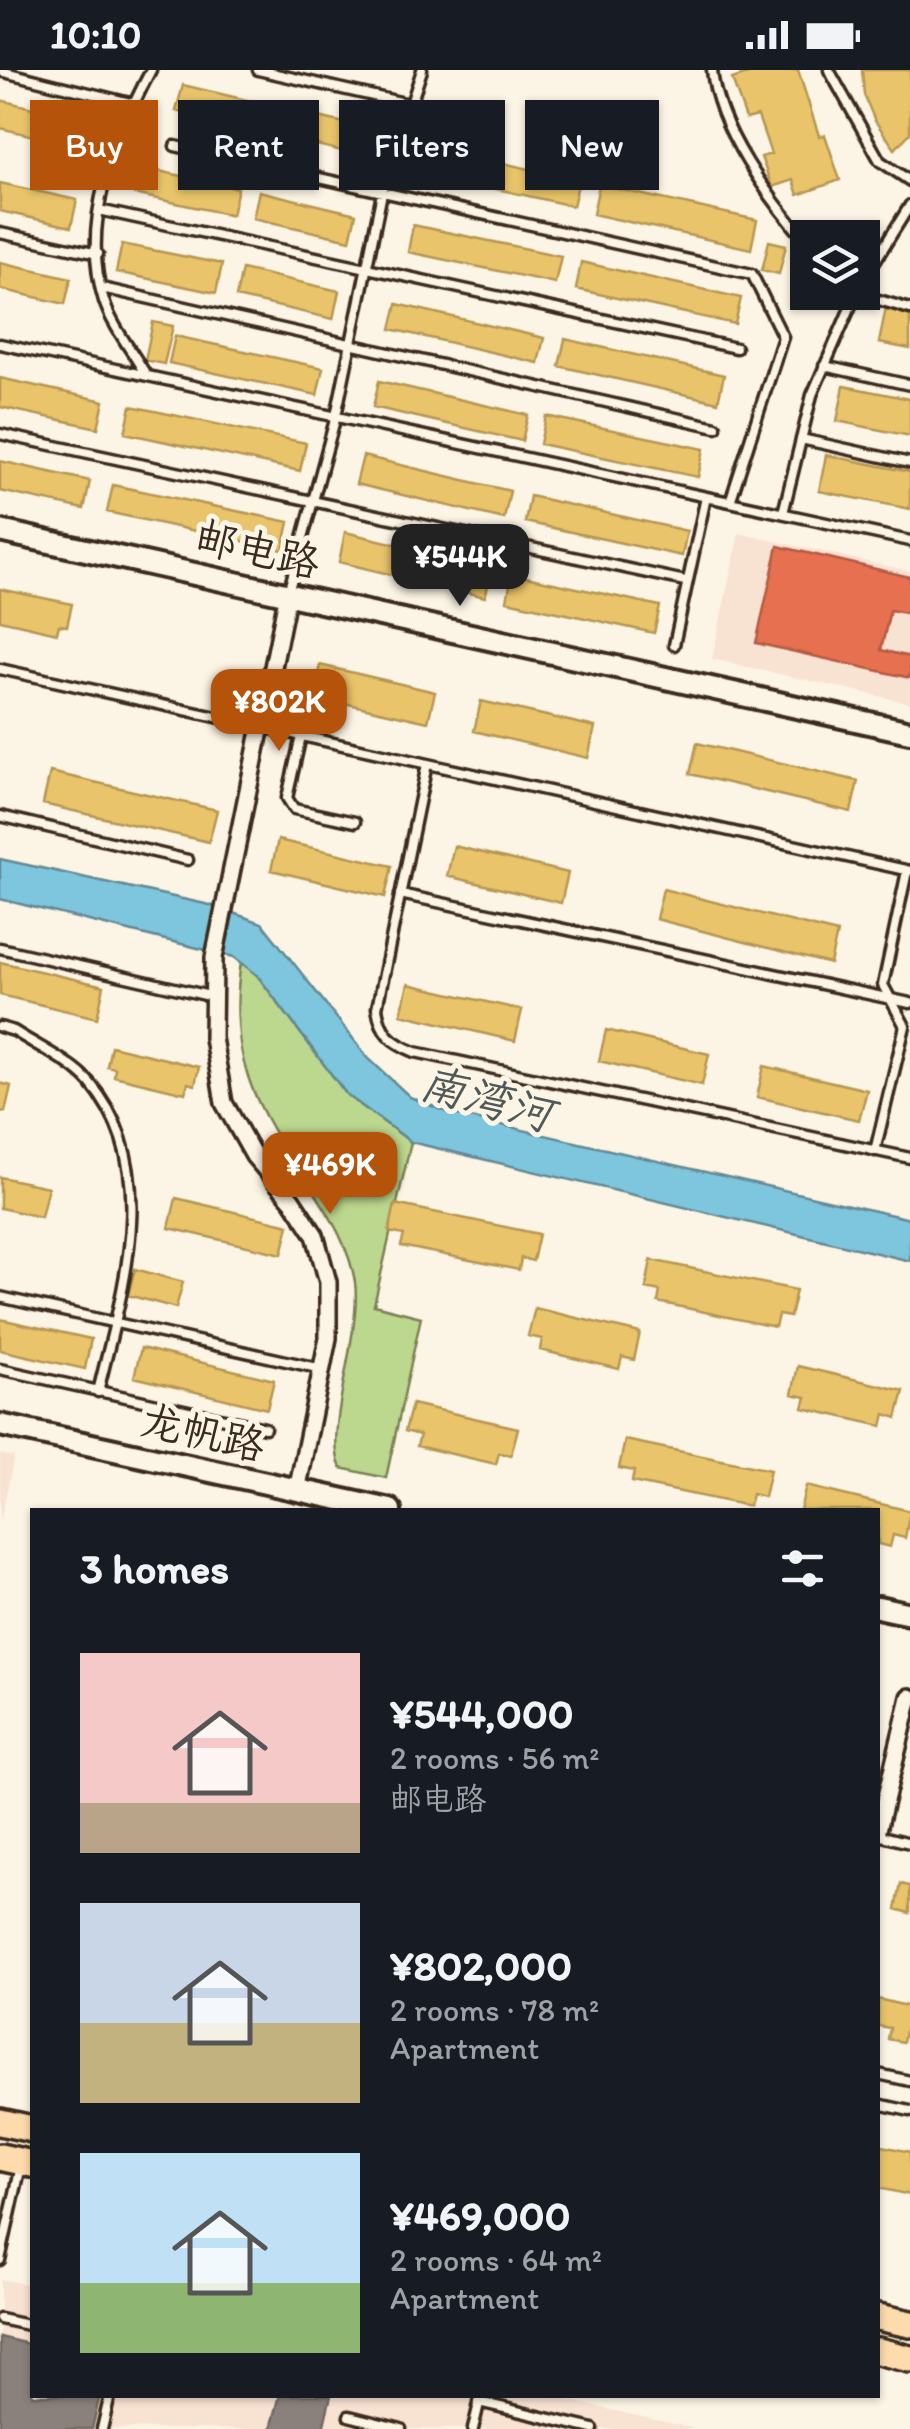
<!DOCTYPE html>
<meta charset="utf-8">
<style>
:root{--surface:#171b24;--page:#242831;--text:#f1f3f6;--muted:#9ea1a6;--accent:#b45309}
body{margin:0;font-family:Itim,"LXGW WenKai TC",sans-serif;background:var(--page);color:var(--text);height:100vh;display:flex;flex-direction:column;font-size:38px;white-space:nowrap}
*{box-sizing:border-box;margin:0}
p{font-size:32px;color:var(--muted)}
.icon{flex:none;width:55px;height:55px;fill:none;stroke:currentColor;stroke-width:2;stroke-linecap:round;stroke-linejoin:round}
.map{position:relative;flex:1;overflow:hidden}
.side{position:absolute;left:30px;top:1438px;width:850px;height:890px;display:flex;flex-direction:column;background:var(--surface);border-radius:0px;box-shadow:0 2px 8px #0004}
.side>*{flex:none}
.top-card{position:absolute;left:30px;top:30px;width:850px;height:90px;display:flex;gap:20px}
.buttons{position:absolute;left:790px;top:150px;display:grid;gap:20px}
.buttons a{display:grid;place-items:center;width:90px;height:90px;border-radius:0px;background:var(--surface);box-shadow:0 2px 8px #0004;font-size:50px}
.price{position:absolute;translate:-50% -85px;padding:0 22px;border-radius:20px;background:var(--accent);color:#fff;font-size:32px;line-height:65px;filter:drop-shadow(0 2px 5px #0008)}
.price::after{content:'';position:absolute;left:50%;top:60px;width:30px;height:22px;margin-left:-15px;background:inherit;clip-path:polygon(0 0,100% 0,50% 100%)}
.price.on{background:#222;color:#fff}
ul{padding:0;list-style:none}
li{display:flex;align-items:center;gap:30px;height:250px;padding:0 50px}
li span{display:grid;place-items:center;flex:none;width:280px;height:200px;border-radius:0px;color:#555}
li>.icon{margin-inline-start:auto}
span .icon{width:120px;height:120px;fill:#fffc;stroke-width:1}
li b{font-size:42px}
h2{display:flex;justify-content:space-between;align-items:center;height:120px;padding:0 50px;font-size:42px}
.tag{padding:0 35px;border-radius:0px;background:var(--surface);box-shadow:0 2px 8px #0004;font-size:35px;line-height:90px}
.tag.on{background:var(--accent);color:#fff}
.status{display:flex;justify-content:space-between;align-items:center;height:70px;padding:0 50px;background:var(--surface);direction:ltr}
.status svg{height:28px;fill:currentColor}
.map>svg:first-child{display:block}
</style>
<div class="status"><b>10:10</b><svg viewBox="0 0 49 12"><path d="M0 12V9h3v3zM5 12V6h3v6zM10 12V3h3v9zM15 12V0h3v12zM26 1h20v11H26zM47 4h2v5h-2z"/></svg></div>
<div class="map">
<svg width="910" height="2359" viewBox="0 0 910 2359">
<rect width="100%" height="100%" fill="#fcf5e5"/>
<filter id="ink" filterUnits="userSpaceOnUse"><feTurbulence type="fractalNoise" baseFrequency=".01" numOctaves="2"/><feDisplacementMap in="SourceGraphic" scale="20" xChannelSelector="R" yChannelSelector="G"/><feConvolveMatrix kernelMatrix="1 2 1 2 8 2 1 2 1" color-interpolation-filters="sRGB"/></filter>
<g filter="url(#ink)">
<path fill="#f8e2d2" d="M739 463 910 501V633L712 589Z
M0 1384 14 1387 0 1453Z
M0 2209 32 2215V2325H544L696 2359H0Z"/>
<path fill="#bcd78e" stroke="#7c8056" stroke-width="2.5" d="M241 892 257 905 347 1025 411 1072 374 1235 421 1247 386 1408 341 1398C323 1362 362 1264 355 1212 349 1175 327 1139 306 1110 253 1034 227 986 241 892Z"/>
<path fill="#7dc6dd" stroke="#638891" stroke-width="2.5" d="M0 789 210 835 262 853 369 989 410 1027 449 1043 910 1149V1191L411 1072 347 1025 257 905 234 887 0 829Z"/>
<path fill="#e9c46a" stroke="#b59653" stroke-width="2.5" d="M759 0H798L819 66 825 65 840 110 798 125 793 110 772 117 761 87 771 84 758 46 746 49 732 9Z
M862 0H910V63L895 79 875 51 864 25Z
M183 15 357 56 350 83 176 41Z
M0 30 98 54 92 80 0 58Z
M431 77 579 110 573 136 425 103Z
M140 97 238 118 232 145 134 124Z
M0 113 77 130 71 157 0 141Z
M599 115 757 150 751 179 593 144Z
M259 121 356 144 350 170 253 148Z
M413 155 561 186 555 213 408 182Z
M769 171 786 175 779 204 762 200Z
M122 174 222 194 216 223 116 202Z
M0 192 71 208 65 234 0 219Z
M581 192 741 228 735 254 576 219Z
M242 199 339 221 333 249 236 227Z
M397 234 544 268 538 293 391 259Z
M886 237 910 242V279L879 273Z
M153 252 173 256 164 294 145 290Z
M175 266 323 298 317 325 169 293Z
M565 269 724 305 718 332 559 296Z
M0 308 104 331 98 358 0 337Z
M379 311 528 345 522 371 373 337Z
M844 316 910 329V366L837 351Z
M131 336 306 373 300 401 125 363Z
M546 346 704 379 698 407 540 374Z
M826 385 910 402V439L819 421Z
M363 386 510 421 504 449 356 414Z
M0 391 90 411 84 439 0 421Z
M113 415 289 452 283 480 107 442Z
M530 426 687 461 682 486 525 452Z
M345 462 493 497 485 527 339 492Z
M512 504 660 536 654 563 507 531Z
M0 519 72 534 67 556 59 555 57 563 0 550Z
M320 595 435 622 428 652 313 626Z
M481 631 595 657 588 688 474 661Z
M697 673 858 711 851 742 690 704Z
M50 702 217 740 209 772 43 734Z
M278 770 392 796 385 827 271 800Z
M454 776 568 803 561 833 447 806Z
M663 819 837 863 830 894 656 849Z
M0 892 104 916 97 948 0 925Z
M408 914 522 940 515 971 401 944Z
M606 960 709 984 702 1015 599 991Z
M111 976 199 997 195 1015 188 1013 185 1023 114 1006 115 998 107 996Z
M764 996 867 1020 859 1050 757 1027Z
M0 1013 11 1016 5 1042 0 1041Z
M0 1107 48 1117 41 1147 0 1138Z
M176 1128 289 1155 282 1184 169 1158Z
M395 1134 539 1164 533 1191 521 1188 519 1200 401 1176 404 1165 389 1162Z
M651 1190 796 1220 790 1247 778 1245 775 1257 658 1232 660 1221 646 1218Z
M135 1199 183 1212 176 1238 128 1225Z
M535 1238 640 1263 634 1290 622 1287 619 1299 540 1280 542 1269 528 1266Z
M0 1249 91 1269 85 1299 0 1280Z
M141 1278 274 1310 267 1339 134 1307Z
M798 1296 904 1321 897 1348 885 1344 882 1356 803 1338 806 1327 792 1324Z
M412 1334 518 1358 511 1385 499 1383 496 1394 417 1376 420 1365 405 1361Z
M625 1370 770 1400 764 1427 752 1424 749 1436 632 1412 634 1401 619 1398Z
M806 1416 910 1441 905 1468 893 1465 890 1477 878 1474V1440H800Z
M901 1814 910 1816V1843L896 1839Z
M878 1929 910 1937V1963L905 1962 903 1972 888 1969 890 1958 878 1956Z
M878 2075 910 2082V2125L878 2118Z"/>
<path fill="#e76f51" stroke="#b35a42" stroke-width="2.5" d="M778 476 910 507V544L890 540 881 580 910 587V608L756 573Z"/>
<path fill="#8a817c" stroke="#726760" stroke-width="2.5" d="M0 2267 32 2275V2325H100L92 2359H0Z
M280 2325H331L323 2359H271Z"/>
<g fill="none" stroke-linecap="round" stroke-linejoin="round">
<defs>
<path id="service" d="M258 0 409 34
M712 0C717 58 770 130 808 173
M829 0 880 91 910 111
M0 1 134 34
M175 76 752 204 783 267 730 432
M99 140 736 278
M0 163 98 184
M862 212 910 135
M102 218 716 357
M851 222 910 239
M0 274 910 471
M824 296 910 315
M146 305C133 282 112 256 104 231 79 152 115 68 151 0
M0 364 685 511
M801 369 910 393
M783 443 812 325 857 222
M288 523 336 346 382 123 422 0
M674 575 706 427
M0 599 910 801
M301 666 287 728 294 739 355 752
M427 694 377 938C381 964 391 972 415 982L910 1088
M0 746 188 790
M400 824 910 933
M0 878 214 927
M0 957 14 961C37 976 72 992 90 1013 164 1100 121 1224 98 1322
M875 1081 905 956 883 915 907 801
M0 1227 322 1299
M0 1299 265 1358
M878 1765 910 1773
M878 2004 910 2011
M878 2034 910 2041
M0 2190 21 2096
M0 2249 32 2256
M479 2332 593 2359
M349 2346 401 2359
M102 2359 110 2325
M473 2359 481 2325"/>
<path id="minor" d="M288 523 214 888 213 968 224 1033 254 1086 292 1130 315 1165 328 1212V1268L297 1421
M878 1760 910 1627"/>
<path id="tertiary" d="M0 461 910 662
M0 1355 390 1440
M878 1537 910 1544"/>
<path id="primary" d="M0 2052 32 2059
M0 2087 32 2094
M878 2247 910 2254
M878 2281 910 2289"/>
</defs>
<use href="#service" stroke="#3b2a1e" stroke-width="15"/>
<use href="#minor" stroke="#3b2a1e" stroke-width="22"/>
<use href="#tertiary" stroke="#3b2a1e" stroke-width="28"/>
<use href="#primary" stroke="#3b2a1e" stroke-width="32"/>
<use href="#service" stroke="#fcf5e5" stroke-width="8"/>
<use href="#minor" stroke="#fcf5e5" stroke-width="15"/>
<use href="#tertiary" stroke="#fcf5e5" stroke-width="20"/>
<use href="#primary" stroke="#fedbac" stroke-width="25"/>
</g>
</g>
<g text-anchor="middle" stroke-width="10" stroke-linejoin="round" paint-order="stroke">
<g font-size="42" fill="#3b2a1e" stroke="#fcf5e5">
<text transform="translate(258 479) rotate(13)" y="15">邮电路</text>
<text transform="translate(203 1362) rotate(13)" y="15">龙帆路</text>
</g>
<g font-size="45" font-style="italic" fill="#4f5957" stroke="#fcf5e5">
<text transform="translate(487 1028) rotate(15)" y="16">南湾河</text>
</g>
</g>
</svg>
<div class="buttons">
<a><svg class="icon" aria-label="layers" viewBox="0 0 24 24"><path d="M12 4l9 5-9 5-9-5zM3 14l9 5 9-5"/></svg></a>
</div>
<b class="price on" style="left:460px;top:539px">¥544K</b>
<b class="price" style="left:279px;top:684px">¥802K</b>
<b class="price" style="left:330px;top:1147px">¥469K</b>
<div class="top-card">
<a class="tag on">Buy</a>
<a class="tag">Rent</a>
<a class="tag">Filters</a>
<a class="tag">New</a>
</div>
<section class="side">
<h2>3 homes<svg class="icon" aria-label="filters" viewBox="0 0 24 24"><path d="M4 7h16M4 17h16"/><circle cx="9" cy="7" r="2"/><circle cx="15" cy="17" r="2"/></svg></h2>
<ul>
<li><span style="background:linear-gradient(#f6c9c9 75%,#b9a48a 0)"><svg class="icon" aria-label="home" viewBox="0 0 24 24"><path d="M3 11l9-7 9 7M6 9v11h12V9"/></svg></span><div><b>¥544,000</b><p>2 rooms · 56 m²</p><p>邮电路</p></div></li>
<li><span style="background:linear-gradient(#c9d6e8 60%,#c2b280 0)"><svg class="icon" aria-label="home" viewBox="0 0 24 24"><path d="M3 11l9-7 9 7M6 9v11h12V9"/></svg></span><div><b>¥802,000</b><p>2 rooms · 78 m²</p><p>Apartment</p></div></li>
<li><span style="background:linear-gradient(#bfe0f5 65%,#8fb573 0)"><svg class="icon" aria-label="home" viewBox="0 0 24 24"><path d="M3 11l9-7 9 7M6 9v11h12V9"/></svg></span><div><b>¥469,000</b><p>2 rooms · 64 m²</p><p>Apartment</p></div></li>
</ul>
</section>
</div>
